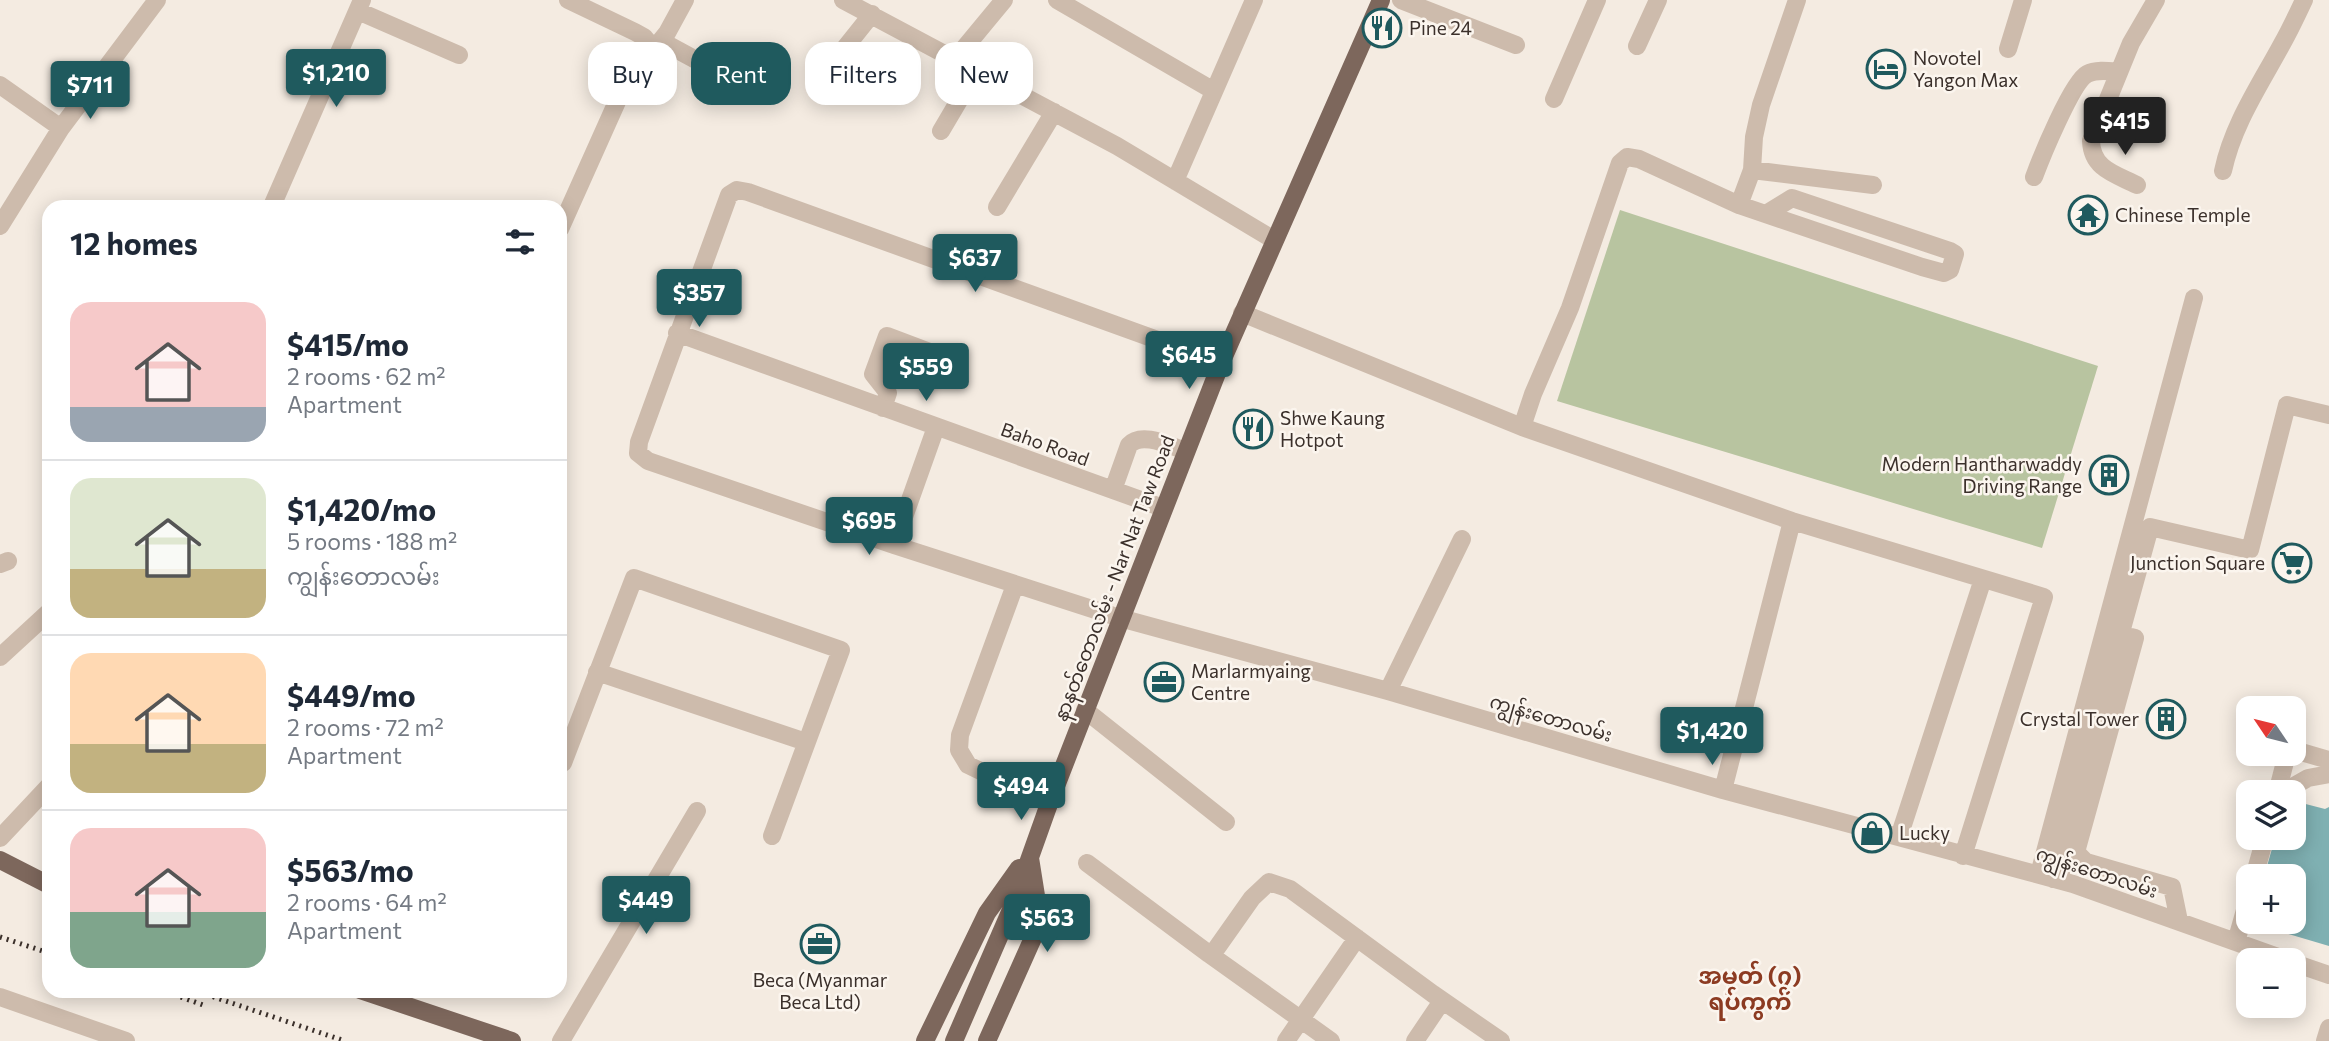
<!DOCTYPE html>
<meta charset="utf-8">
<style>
:root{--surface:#fff;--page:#f2f2f3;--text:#1f2937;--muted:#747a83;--line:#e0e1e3;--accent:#1f5a5e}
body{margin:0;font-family:Commissioner,"Noto Sans Myanmar",sans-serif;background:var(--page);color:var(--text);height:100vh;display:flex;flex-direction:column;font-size:26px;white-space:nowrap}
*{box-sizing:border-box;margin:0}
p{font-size:23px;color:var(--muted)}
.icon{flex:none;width:38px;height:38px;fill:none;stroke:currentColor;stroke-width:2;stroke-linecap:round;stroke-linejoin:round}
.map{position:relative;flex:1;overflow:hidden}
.drawer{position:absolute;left:42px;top:200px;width:525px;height:798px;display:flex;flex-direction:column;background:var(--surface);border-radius:21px;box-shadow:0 4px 18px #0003}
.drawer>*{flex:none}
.banner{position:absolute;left:588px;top:42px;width:665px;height:63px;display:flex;gap:14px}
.needle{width:46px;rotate:305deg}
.tools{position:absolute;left:2236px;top:696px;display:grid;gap:14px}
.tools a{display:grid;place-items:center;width:70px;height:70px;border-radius:14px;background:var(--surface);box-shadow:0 4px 18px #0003;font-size:35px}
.price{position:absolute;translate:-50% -60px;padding:0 16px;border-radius:7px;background:var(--accent);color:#fff;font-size:23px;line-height:46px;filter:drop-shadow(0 2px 4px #0008)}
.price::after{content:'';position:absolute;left:50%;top:42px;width:21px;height:16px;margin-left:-10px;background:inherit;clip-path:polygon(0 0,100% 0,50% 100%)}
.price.active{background:#222;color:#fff}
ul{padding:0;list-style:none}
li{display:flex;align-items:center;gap:21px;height:175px;padding:0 28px}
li+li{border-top:2px solid var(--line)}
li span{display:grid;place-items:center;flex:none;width:196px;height:140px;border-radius:21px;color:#555}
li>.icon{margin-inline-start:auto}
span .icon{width:84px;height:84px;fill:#fffc;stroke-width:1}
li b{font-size:30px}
h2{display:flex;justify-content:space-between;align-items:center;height:84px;padding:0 28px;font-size:30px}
.chip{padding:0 24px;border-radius:21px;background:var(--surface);box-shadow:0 4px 18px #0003;font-size:24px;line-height:63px}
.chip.active{background:var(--accent);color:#fff}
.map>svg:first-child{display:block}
</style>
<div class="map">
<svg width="2329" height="1041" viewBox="0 0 2329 1041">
<rect width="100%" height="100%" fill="#f4ebe1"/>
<path fill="#b8c4a0" d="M1620 210 2098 366 2042 548 1557 401Z"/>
<path fill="#7fb0b2" d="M2294 801 2325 809 2329 807V946L2251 923 2294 922V877H2264L2275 838H2294Z"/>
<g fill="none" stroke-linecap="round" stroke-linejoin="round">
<path stroke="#cdbbac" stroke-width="18" d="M568 0 635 32 644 37 654 49
M843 0 1117 146 1274 240
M1057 0 1214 91
M1401 0 1516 45
M358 11 459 55
M661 41 733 80
M1637 46 1658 0
M2008 49 2023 0
M956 58 1004 0
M820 79 872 14
M0 85 61 128
M1554 99 1597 0
M941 131 977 70
M1752 170 1873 185
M2223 171C2233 124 2260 85 2282 44 2290 30 2297 15 2304 0
M2034 177C2041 158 2072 82 2087 74 2096 69 2109 71 2119 72
M1175 181 1254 0
M2137 185C2115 174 2092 169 2091 141L2131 43 2156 0
M1739 205 1922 267 1944 273 1950 270 1955 254 1950 251 1792 198 1766 214
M272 206 362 0
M997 207 1054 112
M0 226 61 128 157 0
M560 229 624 86 667 33 685 0
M1242 313 1522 427 1792 521 2044 597 1963 856
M677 333 1163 508
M1221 363 748 192 737 190 729 195 639 442 638 453 648 461 894 545 1120 618 1388 691 1723 790 2073 884 2289 961
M883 408 888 393 873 374 887 336 932 353
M1522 427 1533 394 1570 308 1620 163 1627 157 1639 159 1739 205 1752 170 1754 137 1761 105 1797 0
M1113 490 1129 445C1142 431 1170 446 1186 451
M894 545 936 427
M0 564 8 561
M1015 585 960 735 959 750 968 765 1049 804
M0 657 49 612
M597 672 806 742
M1388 691 1462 539
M1085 710 1226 822
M2294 750 2329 760
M563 763 634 578 841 650 772 836
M1723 790 1792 521
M2277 793 2287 754
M2282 793 2308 778 2329 774
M1899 837 1983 579
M0 838 49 786
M2076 852 2086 862 2172 887 2179 921
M1087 863 1209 954 1216 949 1252 898 1269 882 1290 889 1433 994 1501 1041
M2061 872 2064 861 2076 852 2135 638 2131 637 2125 656
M2039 874 2194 298
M2254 877 2265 838
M2053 879 2150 527 2250 550 2287 405 2329 415
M2236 942 2249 896
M1209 954 1331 1041
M2294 963 2329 975
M0 997 126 1041
M561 1041 697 811
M1286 1041 1357 938
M1415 1041 1442 1001
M2325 1041 2329 1028"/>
<path stroke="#7d675c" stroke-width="18" d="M0 860 49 885
M360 990 512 1041
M925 1041 987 913 1019 868
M954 1041 1013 905 1049 804 1221 363 1381 0
M987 1041 1033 938 1037 902 1030 858"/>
<path stroke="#3b302b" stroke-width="5" stroke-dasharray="2 5" stroke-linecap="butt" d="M0 937 49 953
M161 990 206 1006
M193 990 345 1041"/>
</g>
<defs>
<symbol id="restaurant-ring" viewBox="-11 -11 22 22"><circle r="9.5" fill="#fbf5ee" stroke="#1f5a5e" stroke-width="1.5"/><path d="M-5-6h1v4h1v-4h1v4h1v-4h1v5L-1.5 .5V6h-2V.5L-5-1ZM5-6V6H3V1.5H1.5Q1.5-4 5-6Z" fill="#1f5a5e"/></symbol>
<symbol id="hotel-ring" viewBox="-11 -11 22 22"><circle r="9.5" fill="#fbf5ee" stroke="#1f5a5e" stroke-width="1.5"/><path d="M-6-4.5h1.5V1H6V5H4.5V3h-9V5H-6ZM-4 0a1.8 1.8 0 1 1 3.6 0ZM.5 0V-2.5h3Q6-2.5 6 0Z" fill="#1f5a5e"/></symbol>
<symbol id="temple-ring" viewBox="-11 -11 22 22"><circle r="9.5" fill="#fbf5ee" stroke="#1f5a5e" stroke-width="1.5"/><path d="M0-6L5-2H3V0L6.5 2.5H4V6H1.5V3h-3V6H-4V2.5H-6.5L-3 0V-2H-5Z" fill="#1f5a5e"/></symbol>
<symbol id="building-ring" viewBox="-11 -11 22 22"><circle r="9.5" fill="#fbf5ee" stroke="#1f5a5e" stroke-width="1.5"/><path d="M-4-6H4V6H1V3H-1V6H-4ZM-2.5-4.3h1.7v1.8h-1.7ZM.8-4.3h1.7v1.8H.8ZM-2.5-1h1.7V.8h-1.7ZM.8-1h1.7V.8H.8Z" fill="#1f5a5e"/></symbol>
<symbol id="supermarket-ring" viewBox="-11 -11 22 22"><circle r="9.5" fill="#fbf5ee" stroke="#1f5a5e" stroke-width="1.5"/><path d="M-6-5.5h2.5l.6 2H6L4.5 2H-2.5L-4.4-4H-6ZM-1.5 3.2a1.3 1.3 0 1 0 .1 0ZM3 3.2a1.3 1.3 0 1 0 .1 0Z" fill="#1f5a5e"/></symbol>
<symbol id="office-ring" viewBox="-11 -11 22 22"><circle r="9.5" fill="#fbf5ee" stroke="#1f5a5e" stroke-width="1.5"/><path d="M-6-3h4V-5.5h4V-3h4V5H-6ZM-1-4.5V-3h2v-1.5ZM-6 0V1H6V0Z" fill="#1f5a5e"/></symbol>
<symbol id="shop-ring" viewBox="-11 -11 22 22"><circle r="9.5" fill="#fbf5ee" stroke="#1f5a5e" stroke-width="1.5"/><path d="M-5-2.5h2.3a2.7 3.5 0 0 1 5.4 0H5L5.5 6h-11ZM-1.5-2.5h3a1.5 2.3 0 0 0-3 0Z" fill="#1f5a5e"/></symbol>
</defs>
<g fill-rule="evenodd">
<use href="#restaurant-ring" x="1360" y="6" width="44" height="44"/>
<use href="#hotel-ring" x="1864" y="47" width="44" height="44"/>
<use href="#temple-ring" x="2066" y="193" width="44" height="44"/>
<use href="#restaurant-ring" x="1231" y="407" width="44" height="44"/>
<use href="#building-ring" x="2087" y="453" width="44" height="44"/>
<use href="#supermarket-ring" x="2270" y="541" width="44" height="44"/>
<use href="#office-ring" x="1142" y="660" width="44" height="44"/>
<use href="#building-ring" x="2144" y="697" width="44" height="44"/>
<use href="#shop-ring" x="1850" y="811" width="44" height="44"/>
<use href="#office-ring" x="798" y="922" width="44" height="44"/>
</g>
<g text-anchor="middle" stroke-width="5" stroke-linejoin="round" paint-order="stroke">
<g font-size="19" fill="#3b302b" stroke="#fbf5ee" text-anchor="start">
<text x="1409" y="35">Pine 24</text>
<text x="1913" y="65">Novotel<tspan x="1913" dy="22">Yangon Max</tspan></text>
<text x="2115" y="222">Chinese Temple</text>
<text x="1280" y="425">Shwe Kaung<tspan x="1280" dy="22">Hotpot</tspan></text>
<text x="2082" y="471" text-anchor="end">Modern Hantharwaddy<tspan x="2082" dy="22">Driving Range</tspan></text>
<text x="2265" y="570" text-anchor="end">Junction Square</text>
<text x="1191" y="678">Marlarmyaing<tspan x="1191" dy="22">Centre</tspan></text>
<text x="2139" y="726" text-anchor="end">Crystal Tower</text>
<text x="1899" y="840">Lucky</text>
<text x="820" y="987" text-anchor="middle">Beca (Myanmar<tspan x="820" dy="22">Beca Ltd)</tspan></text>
</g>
<g font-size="19" fill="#3b302b" stroke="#fbf5ee">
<text transform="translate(1045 444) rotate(20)" y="7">Baho Road</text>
<text transform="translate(1114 578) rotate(-69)" y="7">နာနတ်တောလမ်း - Nar Nat Taw Road</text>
<text transform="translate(1551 718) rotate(16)" y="7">ကျွန်းတောလမ်း</text>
<text transform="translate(2097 872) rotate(18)" y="7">ကျွန်းတောလမ်း</text>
</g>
<g font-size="23" font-weight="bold" fill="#8c3b22" stroke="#fbf5ee">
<text x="1750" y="984">အမှတ် (၇)<tspan x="1750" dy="26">ရပ်ကွက်</tspan></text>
</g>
</g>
</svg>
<div class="tools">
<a><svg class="needle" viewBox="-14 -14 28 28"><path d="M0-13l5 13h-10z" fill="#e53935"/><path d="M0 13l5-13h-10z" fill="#747a83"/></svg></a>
<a><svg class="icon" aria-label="layers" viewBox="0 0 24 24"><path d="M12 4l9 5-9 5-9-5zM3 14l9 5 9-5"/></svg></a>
<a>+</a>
<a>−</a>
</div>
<b class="price" style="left:336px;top:109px">$1,210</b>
<b class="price" style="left:90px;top:121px">$711</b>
<b class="price active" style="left:2125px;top:157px">$415</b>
<b class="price" style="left:975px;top:294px">$637</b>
<b class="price" style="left:699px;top:329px">$357</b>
<b class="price" style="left:1189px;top:391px">$645</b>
<b class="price" style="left:926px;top:403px">$559</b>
<b class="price" style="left:869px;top:557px">$695</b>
<b class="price" style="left:1712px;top:767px">$1,420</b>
<b class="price" style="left:1021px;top:822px">$494</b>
<b class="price" style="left:646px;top:936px">$449</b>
<b class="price" style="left:1047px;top:954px">$563</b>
<div class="banner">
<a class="chip">Buy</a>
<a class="chip active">Rent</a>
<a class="chip">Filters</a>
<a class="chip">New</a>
</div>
<section class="drawer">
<h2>12 homes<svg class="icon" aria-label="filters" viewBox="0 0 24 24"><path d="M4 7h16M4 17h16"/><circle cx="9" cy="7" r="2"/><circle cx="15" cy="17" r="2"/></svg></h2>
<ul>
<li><span style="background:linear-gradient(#f6c9c9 75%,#9aa5b1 0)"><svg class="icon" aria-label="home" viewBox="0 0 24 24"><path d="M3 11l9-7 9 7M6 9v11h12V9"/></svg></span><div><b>$415/mo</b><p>2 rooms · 62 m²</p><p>Apartment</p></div></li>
<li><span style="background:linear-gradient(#dfe7d0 65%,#c2b280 0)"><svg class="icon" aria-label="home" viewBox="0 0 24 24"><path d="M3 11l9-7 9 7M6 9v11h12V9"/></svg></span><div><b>$1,420/mo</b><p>5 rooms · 188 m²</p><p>ကျွန်းတောလမ်း</p></div></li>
<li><span style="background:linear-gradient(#ffd9b3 65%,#c2b280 0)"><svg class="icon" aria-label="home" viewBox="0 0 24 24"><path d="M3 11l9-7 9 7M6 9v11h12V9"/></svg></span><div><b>$449/mo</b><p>2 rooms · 72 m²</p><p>Apartment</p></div></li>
<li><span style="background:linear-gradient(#f6c9c9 60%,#7fa58c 0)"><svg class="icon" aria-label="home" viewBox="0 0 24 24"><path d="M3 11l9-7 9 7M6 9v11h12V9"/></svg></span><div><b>$563/mo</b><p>2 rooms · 64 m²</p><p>Apartment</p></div></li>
</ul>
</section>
</div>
